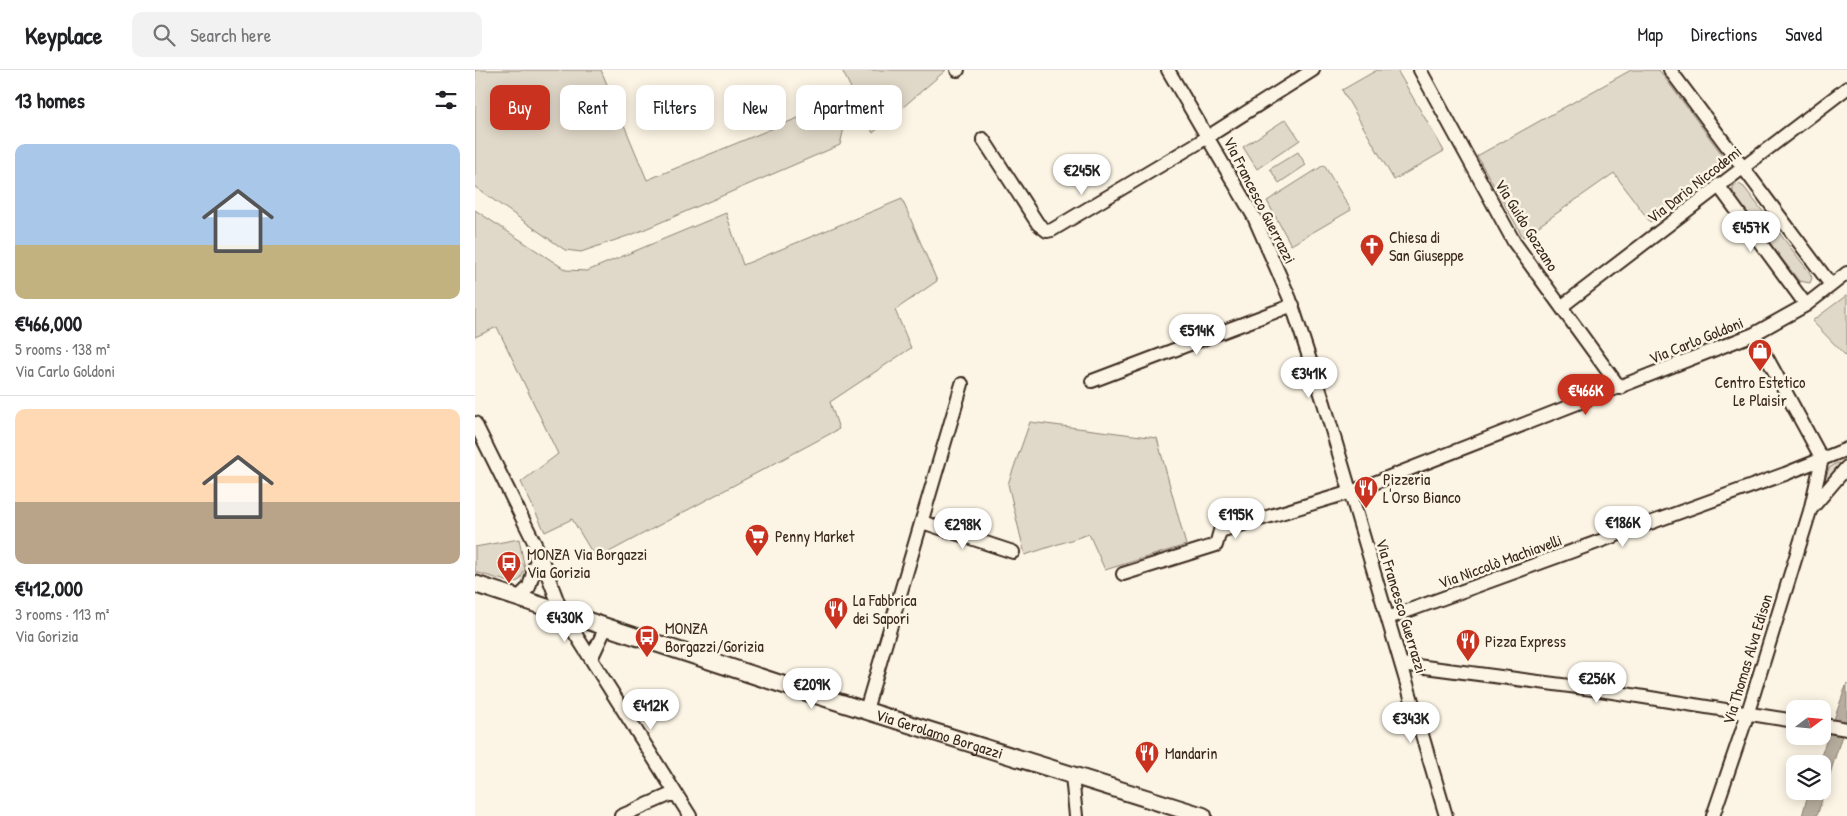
<!DOCTYPE html>
<meta charset="utf-8">
<style>
:root{--surface:#fff;--page:#f2f2f2;--text:#202124;--muted:#757577;--line:#e0e0e0;--accent:#c8321e}
body{margin:0;font-family:"Patrick Hand",sans-serif;background:var(--page);color:var(--text);height:100vh;display:flex;flex-direction:column;font-size:19px;white-space:nowrap}
*{box-sizing:border-box;margin:0}
p{font-size:16px;color:var(--muted)}
.icon{flex:none;width:28px;height:28px;fill:none;stroke:currentColor;stroke-width:2;stroke-linecap:round;stroke-linejoin:round}
.map{position:relative;flex:1;overflow:hidden}
.side{display:flex;flex-direction:column;background:var(--surface);width:475px}
.side>*{flex:none}
.banner{position:absolute;left:15px;top:15px;width:475px;height:45px;display:flex;gap:10px}
.needle{width:32px;rotate:74deg}
.controls{position:absolute;left:1311px;top:630px;display:grid;gap:10px}
.controls a{display:grid;place-items:center;width:45px;height:45px;border-radius:10px;background:var(--surface);box-shadow:0 2px 12px #0003;font-size:25px}
.price{position:absolute;translate:-50% -42px;padding:0 11px;border-radius:18px;background:#fff;color:#222;font-size:16px;line-height:32px;filter:drop-shadow(0 1px 2px #0008)}
.price::after{content:'';position:absolute;left:50%;top:30px;width:15px;height:11px;margin-left:-8px;background:inherit;clip-path:polygon(0 0,100% 0,50% 100%)}
.price.current{background:var(--accent);color:#fff}
ul{padding:0;list-style:none}
li{display:grid;align-content:center;gap:10px;height:265px;padding:0 15px}
li+li{border-top:1px solid var(--line)}
li span{display:grid;place-items:center;height:155px;border-radius:10px;color:#555}
li>.icon{margin-inline-start:auto}
span .icon{width:90px;height:90px;fill:#fffc;stroke-width:1}
li b{font-size:21px}
h2{display:flex;justify-content:space-between;align-items:center;height:60px;padding:0 15px;font-size:21px}
.pill{padding:0 18px;border-radius:10px;background:var(--surface);box-shadow:0 2px 12px #0003;font-size:18px;line-height:45px}
.pill.current{background:var(--accent);color:#fff}
header{display:flex;align-items:center;gap:30px;box-sizing:border-box;height:70px;padding:0 25px;background:var(--surface);border-bottom:1px solid var(--line)}
header strong{font-size:24px}
nav{display:flex;gap:28px;margin-inline-start:auto;font-size:18px}
.search{width:350px;height:45px;background:var(--page);display:flex;align-items:center;gap:12px;box-sizing:border-box;padding:0 18px;border-radius:10px;color:var(--muted);font-size:19px}
main{display:flex;flex:1;min-height:0}
.map>svg:first-child{display:block}
</style>
<header>
<strong>Keyplace</strong>
<div class="search"><svg class="icon" aria-label="search" viewBox="0 0 24 24"><circle cx="10" cy="10" r="6"/><path d="M15 15l6 6"/></svg>Search here</div>
<nav><a>Map</a><a>Directions</a><a>Saved</a></nav>
</header>
<main>
<section class="side">
<h2>13 homes<svg class="icon" aria-label="filters" viewBox="0 0 24 24"><path d="M4 7h16M4 17h16"/><circle cx="9" cy="7" r="2"/><circle cx="15" cy="17" r="2"/></svg></h2>
<ul>
<li><span style="background:linear-gradient(#a9c7e8 65%,#c2b280 0)"><svg class="icon" aria-label="home" viewBox="0 0 24 24"><path d="M3 11l9-7 9 7M6 9v11h12V9"/></svg></span><div><b>€466,000</b><p>5 rooms · 138 m²</p><p>Via Carlo Goldoni</p></div></li>
<li><span style="background:linear-gradient(#ffd9b3 60%,#b9a48a 0)"><svg class="icon" aria-label="home" viewBox="0 0 24 24"><path d="M3 11l9-7 9 7M6 9v11h12V9"/></svg></span><div><b>€412,000</b><p>3 rooms · 113 m²</p><p>Via Gorizia</p></div></li>
</ul>
</section>
<div class="map">
<svg width="1372" height="746" viewBox="0 0 1372 746">
<rect width="100%" height="100%" fill="#fcf5e5"/>
<filter id="ink" filterUnits="userSpaceOnUse"><feTurbulence type="fractalNoise" baseFrequency=".02" numOctaves="2"/><feDisplacementMap in="SourceGraphic" scale="10" xChannelSelector="R" yChannelSelector="G"/><feConvolveMatrix kernelMatrix="1 2 1 2 8 2 1 2 1" color-interpolation-filters="sRGB"/></filter>
<g filter="url(#ink)">
<path fill="#e0d8c8" stroke="#8e8173" d="M0 0H126L172 110 357 34 369 58 365 75 161 163 106 182 90 180 0 117Z
M367 0H471L398 63Z
M902 0H922L969 81 919 110 867 20Z
M1156 0H1184L1255 95 1175 152 1139 103 1048 167 1002 86Z
M811 49 825 70 782 99 768 77Z
M823 82 831 95 804 113 795 99Z
M849 95 876 140 816 175 792 131Z
M1264 114 1269 117 1335 203 1337 208 1335 213 1324 211 1258 125V116Z
M427 129 462 211 420 240 436 278 355 332 364 359 121 489 97 449 70 462 46 412 83 384 22 257 0 267V140L91 200 112 201 251 143 268 195Z
M1372 225V287L1337 251Z
M555 352 682 368 711 475 630 500 614 464 550 485 533 414Z
M1362 393 1370 394 1347 419 1354 398Z
M44 469 50 499 45 510 38 513 0 502V477Z"/>
<path fill="#b7ad9e" stroke="#85796b" d="M1372 613V649L1342 746H1327L1334 721H1348V694H1343Z"/>
<g fill="none" stroke-linecap="round" stroke-linejoin="round">
<defs>
<path id="minor" d="M482 0H483
M693 0 779 147 815 229 849 333 971 746
M945 0 1039 172 1145 318
M1195 0 1356 215
M508 69 563 154 572 161 577 160 723 73 838 0
M1243 115 1331 235
M1086 237 1372 18
M617 311 818 235
M0 353 64 482 87 543 215 746
M1336 439 1372 397
M447 452 538 482
M648 504 741 475 745 461 876 422 1279 264 1331 235 1372 203
M43 528 54 517 64 482
M913 548 1310 404 1372 379
M116 589 131 557
M927 594 1125 620 1320 651
M391 640 487 314
M1348 655 1372 659
M597 706 601 746
M146 746 199 723
M1238 746 1269 655 1335 441 1347 389 1279 264"/>
<g id="secondary">
<path id="s1" d="M0 514 309 615 728 746"/>
</g>
</defs>
<use href="#minor" stroke="#3b2a1e" stroke-width="16"/>
<use href="#secondary" stroke="#3b2a1e" stroke-width="20"/>
<use href="#minor" stroke="#fcf5e5" stroke-width="12"/>
<use href="#secondary" stroke="#fcf5e5" stroke-width="16"/>
</g>
</g>
<defs>
<symbol id="church-pin" viewBox="-11 -11 22 30"><path d="M0 17L-7.5 6A9.5 9.5 0 1 1 7.5 6Z" fill="#c8321e" stroke="#fcf5e5"/><path d="M-1.2-6h2.4v3.5h3.3v2.4h-3.3V6h-2.4V-.1h-3.3v-2.4h3.3Z" fill="#fff"/></symbol>
<symbol id="shop-pin" viewBox="-11 -11 22 30"><path d="M0 17L-7.5 6A9.5 9.5 0 1 1 7.5 6Z" fill="#c8321e" stroke="#fcf5e5"/><path d="M-5-2.5h2.3a2.7 3.5 0 0 1 5.4 0H5L5.5 6h-11ZM-1.5-2.5h3a1.5 2.3 0 0 0-3 0Z" fill="#fff"/></symbol>
<symbol id="restaurant-pin" viewBox="-11 -11 22 30"><path d="M0 17L-7.5 6A9.5 9.5 0 1 1 7.5 6Z" fill="#c8321e" stroke="#fcf5e5"/><path d="M-5-6h1v4h1v-4h1v4h1v-4h1v5L-1.5 .5V6h-2V.5L-5-1ZM5-6V6H3V1.5H1.5Q1.5-4 5-6Z" fill="#fff"/></symbol>
<symbol id="supermarket-pin" viewBox="-11 -11 22 30"><path d="M0 17L-7.5 6A9.5 9.5 0 1 1 7.5 6Z" fill="#c8321e" stroke="#fcf5e5"/><path d="M-6-5.5h2.5l.6 2H6L4.5 2H-2.5L-4.4-4H-6ZM-1.5 3.2a1.3 1.3 0 1 0 .1 0ZM3 3.2a1.3 1.3 0 1 0 .1 0Z" fill="#fff"/></symbol>
<symbol id="bus-pin" viewBox="-11 -11 22 30"><path d="M0 17L-7.5 6A9.5 9.5 0 1 1 7.5 6Z" fill="#c8321e" stroke="#fcf5e5"/><path d="M-5-6H5V4H4V6H2V4H-2V6H-4V4H-5ZM-3.5-4V0h7V-4ZM-3.5 1.2v1.5H-2V1.2ZM2 1.2v1.5H3.5V1.2Z" fill="#fff"/></symbol>
</defs>
<g fill-rule="evenodd">
<use href="#church-pin" x="883" y="162" width="28" height="38"/>
<use href="#shop-pin" x="1271" y="267" width="28" height="38"/>
<use href="#restaurant-pin" x="877" y="404" width="28" height="38"/>
<use href="#supermarket-pin" x="268" y="452" width="28" height="38"/>
<use href="#bus-pin" x="20" y="479" width="28" height="38"/>
<use href="#restaurant-pin" x="347" y="525" width="28" height="38"/>
<use href="#bus-pin" x="158" y="553" width="28" height="38"/>
<use href="#restaurant-pin" x="979" y="557" width="28" height="38"/>
<use href="#restaurant-pin" x="658" y="669" width="28" height="38"/>
</g>
<g text-anchor="middle" stroke-width="5" stroke-linejoin="round" paint-order="stroke">
<g font-size="16" fill="#3b2a1e" stroke="#fcf5e5">
<text transform="translate(1219 114) rotate(-38)" y="6">Via Dario Niccodemi</text>
<text transform="translate(785 130) rotate(63)" y="6">Via Francesco Guerrazzi</text>
<text transform="translate(1052 155) rotate(58)" y="6">Via Guido Gozzano</text>
<text transform="translate(1221 270) rotate(-22)" y="6">Via Carlo Goldoni</text>
<text transform="translate(1025 491) rotate(-20)" y="6">Via Niccolò Machiavelli</text>
<text transform="translate(927 536) rotate(73)" y="6">Via Francesco Guerrazzi</text>
<text transform="translate(1272 589) rotate(-73)" y="6">Via Thomas Alva Edison</text>
<text dy="6" stroke="none"><textPath href="#s1" startOffset="488">Via Gerolamo Borgazzi</textPath></text>
</g>
<g font-size="16" fill="#3b2a1e" stroke="#fcf5e5" text-anchor="start">
<text x="914" y="173">Chiesa di<tspan x="914" dy="18">San Giuseppe</tspan></text>
<text x="1285" y="318" text-anchor="middle">Centro Estetico<tspan x="1285" dy="18">Le Plaisir</tspan></text>
<text x="908" y="415">Pizzeria<tspan x="908" dy="18">L'Orso Bianco</tspan></text>
<text x="300" y="472">Penny Market</text>
<text x="52" y="490">MONZA Via Borgazzi<tspan x="52" dy="18">Via Gorizia</tspan></text>
<text x="378" y="536">La Fabbrica<tspan x="378" dy="18">dei Sapori</tspan></text>
<text x="190" y="564">MONZA<tspan x="190" dy="18">Borgazzi/Gorizia</tspan></text>
<text x="1010" y="577">Pizza Express</text>
<text x="690" y="689">Mandarin</text>
</g>
</g>
</svg>
<div class="controls">
<a><svg class="needle" viewBox="-14 -14 28 28"><path d="M0-13l5 13h-10z" fill="#e53935"/><path d="M0 13l5-13h-10z" fill="#757577"/></svg></a>
<a><svg class="icon" aria-label="layers" viewBox="0 0 24 24"><path d="M12 4l9 5-9 5-9-5zM3 14l9 5 9-5"/></svg></a>
</div>
<b class="price" style="left:607px;top:126px">€245K</b>
<b class="price" style="left:1276px;top:183px">€457K</b>
<b class="price" style="left:722px;top:286px">€514K</b>
<b class="price" style="left:834px;top:329px">€341K</b>
<b class="price current" style="left:1111px;top:346px">€466K</b>
<b class="price" style="left:761px;top:470px">€195K</b>
<b class="price" style="left:1148px;top:478px">€186K</b>
<b class="price" style="left:488px;top:480px">€298K</b>
<b class="price" style="left:90px;top:573px">€430K</b>
<b class="price" style="left:1122px;top:634px">€256K</b>
<b class="price" style="left:337px;top:640px">€209K</b>
<b class="price" style="left:176px;top:661px">€412K</b>
<b class="price" style="left:936px;top:674px">€343K</b>
<div class="banner">
<a class="pill current">Buy</a>
<a class="pill">Rent</a>
<a class="pill">Filters</a>
<a class="pill">New</a>
<a class="pill">Apartment</a>
</div>
</div>
</main>
